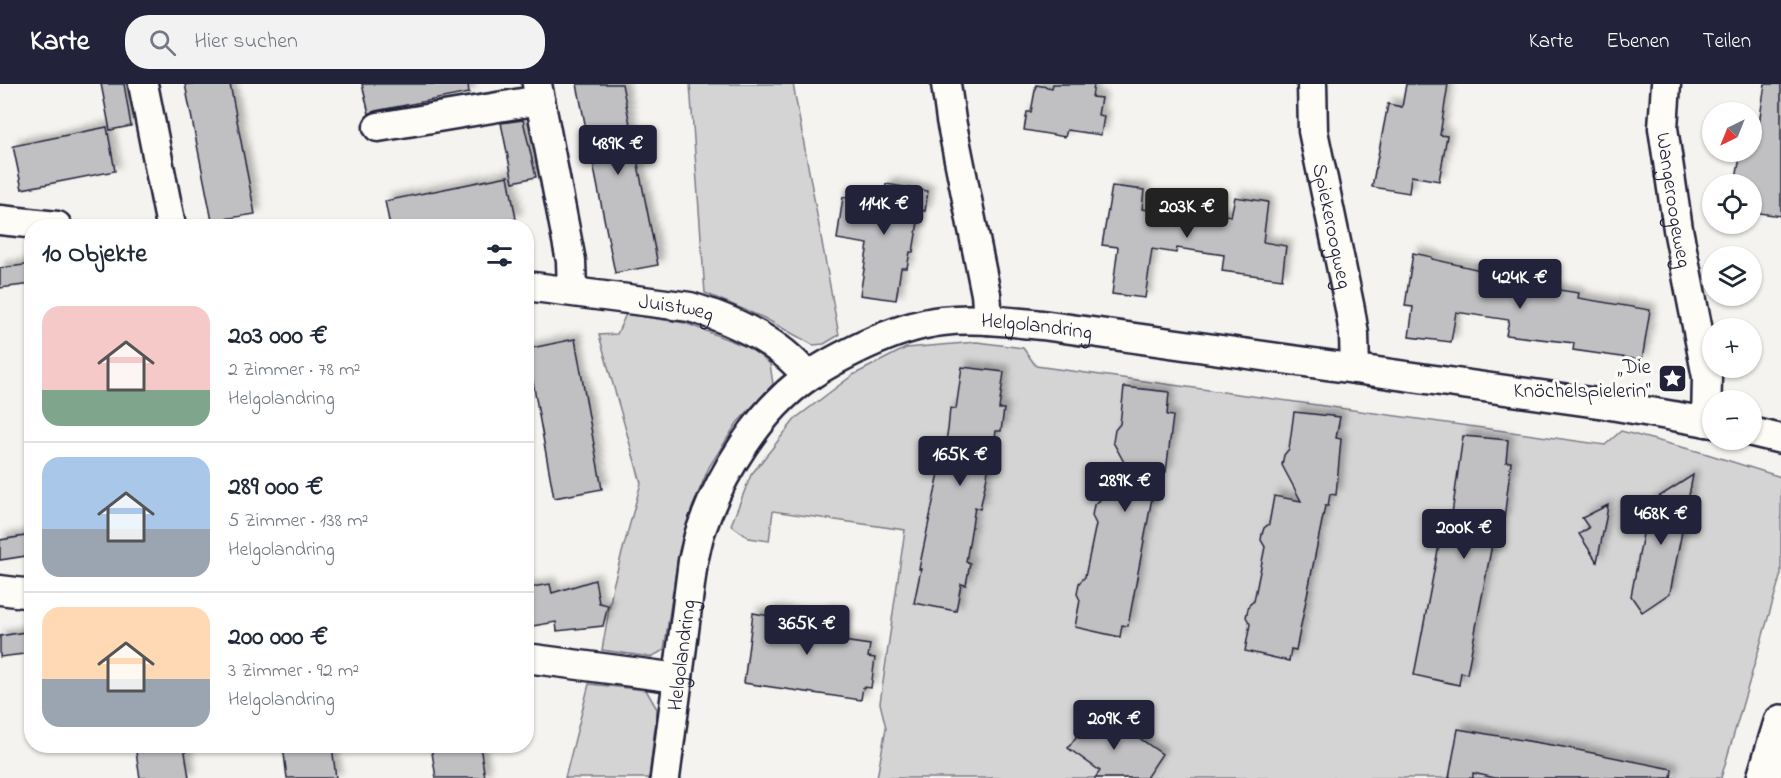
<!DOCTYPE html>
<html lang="de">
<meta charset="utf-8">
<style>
:root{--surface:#fff;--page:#f2f2f3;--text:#1f2937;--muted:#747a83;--line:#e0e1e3;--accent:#22223b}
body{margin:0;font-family:"Indie Flower",sans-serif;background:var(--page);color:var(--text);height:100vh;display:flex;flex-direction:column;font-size:22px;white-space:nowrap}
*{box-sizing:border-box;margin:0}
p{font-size:20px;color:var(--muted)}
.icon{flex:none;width:33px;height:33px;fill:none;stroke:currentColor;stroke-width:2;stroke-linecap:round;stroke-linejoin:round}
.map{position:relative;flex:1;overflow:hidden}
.panel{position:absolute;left:24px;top:135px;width:510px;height:534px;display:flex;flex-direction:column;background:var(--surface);border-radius:24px;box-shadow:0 2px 4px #0004}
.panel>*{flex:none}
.needle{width:39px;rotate:223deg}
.tools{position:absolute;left:1702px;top:18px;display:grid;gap:12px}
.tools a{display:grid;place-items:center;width:60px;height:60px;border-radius:50%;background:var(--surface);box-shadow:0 2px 4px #0004;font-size:30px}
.price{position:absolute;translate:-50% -51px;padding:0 14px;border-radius:6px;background:var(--accent);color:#fff;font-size:20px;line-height:39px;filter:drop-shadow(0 2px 3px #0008)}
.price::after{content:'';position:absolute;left:50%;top:36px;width:18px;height:14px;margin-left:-9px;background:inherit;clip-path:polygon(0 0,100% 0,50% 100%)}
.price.selected{background:#222;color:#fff}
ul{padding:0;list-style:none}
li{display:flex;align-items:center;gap:18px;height:150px;padding:0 18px}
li+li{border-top:2px solid var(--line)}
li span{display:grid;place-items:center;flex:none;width:168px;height:120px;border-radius:18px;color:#555}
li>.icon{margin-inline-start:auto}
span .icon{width:72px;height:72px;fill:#fffc;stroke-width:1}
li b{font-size:26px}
h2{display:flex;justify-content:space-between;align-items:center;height:72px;padding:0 18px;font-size:26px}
header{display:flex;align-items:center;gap:36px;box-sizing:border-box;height:84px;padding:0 30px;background:var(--accent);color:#fff}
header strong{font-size:28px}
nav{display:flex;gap:33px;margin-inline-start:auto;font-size:21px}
.search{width:420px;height:54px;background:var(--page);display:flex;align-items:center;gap:15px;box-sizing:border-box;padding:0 21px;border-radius:24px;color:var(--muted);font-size:22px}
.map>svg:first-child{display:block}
</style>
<header>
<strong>Karte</strong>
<div class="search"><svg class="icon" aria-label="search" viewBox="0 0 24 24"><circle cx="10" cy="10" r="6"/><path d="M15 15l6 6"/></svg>Hier suchen</div>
<nav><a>Karte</a><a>Ebenen</a><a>Teilen</a></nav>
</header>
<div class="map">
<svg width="1781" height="694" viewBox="0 0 1781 694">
<defs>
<filter id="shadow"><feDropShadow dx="5.5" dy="-5.5" stdDeviation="3" flood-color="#0004"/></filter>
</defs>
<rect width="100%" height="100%" fill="#f4f3ef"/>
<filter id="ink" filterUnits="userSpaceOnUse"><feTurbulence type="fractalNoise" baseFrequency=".0167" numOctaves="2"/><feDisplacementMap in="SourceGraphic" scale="12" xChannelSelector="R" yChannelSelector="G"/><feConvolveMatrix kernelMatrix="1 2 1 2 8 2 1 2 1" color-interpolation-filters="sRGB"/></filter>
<g filter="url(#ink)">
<path fill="#d5d4d5" stroke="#7c7b88" stroke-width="1.5" d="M690 0H793L839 251 824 260 813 261 764 234 705 209Z
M626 230 685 239 750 264 770 280 773 300 737 339 709 383 692 424 679 467 664 566 651 573 602 566 613 502 641 399 599 251 617 250Z
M977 258 1023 264 1036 282 1605 361 1621 347 1704 369 1781 393V490L1721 694H877L886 644 880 619 905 446 773 427 769 457 749 454 731 441 751 391 796 334 853 291 906 264Z
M589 600 646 606 657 625 649 694H565Z"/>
<path fill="#c0bfc2" stroke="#22223b" stroke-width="1.5" filter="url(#shadow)" d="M101 0H124L131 42 110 46Z
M185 0H230L255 130 212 137Z
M362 0H468L469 9 375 27 369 30Z
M577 0H622L658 181 615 189Z
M1053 0H1094L1092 13 1101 14 1098 31 1104 32 1101 51 1067 46 1065 53 1024 46 1027 28H1031L1036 1 1052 4Z
M1406 0H1448L1440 51 1447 52 1439 97 1411 92 1409 109 1372 103 1388 20 1402 23Z
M1765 0H1781V132L1752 128V100H1735L1741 68H1752V60H1756Z
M523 36 536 93 513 98 501 39Z
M107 43 115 87 22 105 13 62Z
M508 92 516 135 479 142H390L385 117Z
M886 100 928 107 925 127 920 126 913 168H910L907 184H901L896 216 860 211 868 160 837 155 843 113 883 120Z
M1112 102 1144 106 1142 125 1182 130 1201 132 1202 127 1231 132 1235 113 1268 118 1263 158 1286 162 1282 195 1222 187 1224 171 1177 164 1176 169 1152 165 1145 214 1112 210 1118 163 1102 161Z
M1413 169 1432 173V175L1485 187V190L1515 193 1514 199 1579 209 1578 214 1650 226 1642 276 1573 266 1574 259 1506 251 1509 236 1456 228 1451 258 1409 253 1413 223 1405 222Z
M32 180V200L0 204V184Z
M575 255 602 405 554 414 527 265Z
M962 283 1004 288 999 325H1004L1001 347H996L992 373H991L980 425 975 423 966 478 970 479 966 501 961 500 956 527 914 519 921 485H919L948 346 950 324 956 325Z
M1124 303 1169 308 1167 331 1173 332 1166 388H1159L1158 399 1155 398 1128 542 1122 541 1120 553 1075 543 1080 516 1077 510 1079 499 1085 493 1096 440 1092 432 1093 426 1094 421 1100 416 1104 388 1131 391 1113 358 1115 346 1120 340Z
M1294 328 1340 333 1336 354 1341 355 1336 411 1330 410 1328 422H1325L1296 566 1291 565 1289 577 1245 567 1250 540 1246 533 1249 521 1254 517 1265 463 1261 456 1262 450 1264 444 1269 440 1274 412 1301 417 1282 381 1284 371 1289 365Z
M1463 352 1508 356 1506 378H1511L1504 435 1500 433 1498 446 1495 445 1467 590 1461 588 1459 601 1414 591 1444 435 1451 437Z
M1693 391 1670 509 1642 528 1631 512 1649 419Z
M1608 421 1606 434 1597 478 1579 450 1589 444 1582 434Z
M32 451V471L0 476V456Z
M595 496 599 519 608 521 603 542 557 547 556 538 526 543V504L550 500 552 509Z
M770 527 823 535 824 527 847 530 843 557 870 561 868 573 875 574 871 604 863 603 861 616 744 599 753 529 769 532Z
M32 547V569L0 573V552Z
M1092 631 1117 649 1122 642 1162 670 1146 694H1095L1100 687 1068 664Z
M1458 645 1563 663 1672 685 1671 694H1495L1473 689V694H1449Z
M135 662H184L189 694H140Z
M283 662H332L336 694H287Z
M431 662H480L485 694H436Z"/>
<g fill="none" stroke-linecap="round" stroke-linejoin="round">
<defs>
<g id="minor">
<path d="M143 0 171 142"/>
<path d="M537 0 571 177 572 207"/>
<path d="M946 0 951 36 986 210 988 236"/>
<path id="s1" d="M1312 0 1313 47 1350 225 1354 250 1355 285"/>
<path id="s2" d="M1666 0 1663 44 1678 145 1707 293 1706 338"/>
<path d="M378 43 540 16"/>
<path d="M0 136 57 142"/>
<path id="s3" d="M526 202 690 223C720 232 755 247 780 266 790 273 799 283 808 292"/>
<path d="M1752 348 1781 355"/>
<path d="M0 506 32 510"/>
<path d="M526 574 678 594"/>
<path id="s4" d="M665 694 693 477C696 467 697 456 701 446 720 391 760 325 809 292 826 280 846 270 865 261 889 250 916 240 942 237 976 233 1009 238 1042 241L1605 320 1713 339"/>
</g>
<path id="tertiary" d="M1764 694 1781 638"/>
</defs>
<use href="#minor" stroke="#22223b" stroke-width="33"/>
<use href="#tertiary" stroke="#22223b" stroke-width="38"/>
<use href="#minor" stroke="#fdfcf7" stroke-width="28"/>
<use href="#tertiary" stroke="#fdfcf7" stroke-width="33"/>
</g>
</g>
<defs>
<symbol id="sight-square" viewBox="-11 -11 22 22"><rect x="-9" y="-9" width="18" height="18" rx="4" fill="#22223b" stroke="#fdfcf7"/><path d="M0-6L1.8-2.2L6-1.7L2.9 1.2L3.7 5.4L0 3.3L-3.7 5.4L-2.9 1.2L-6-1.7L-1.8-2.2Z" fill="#fff"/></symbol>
</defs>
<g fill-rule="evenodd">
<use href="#sight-square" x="1656" y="278" width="33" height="33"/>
</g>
<g text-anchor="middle" stroke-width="6" stroke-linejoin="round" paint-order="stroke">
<g font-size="21" fill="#22223b" stroke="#fdfcf7">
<text dy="7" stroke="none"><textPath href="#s2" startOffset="117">Wangeroogeweg</textPath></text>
<text dy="7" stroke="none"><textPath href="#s1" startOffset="144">Spiekeroogweg</textPath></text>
<text dy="7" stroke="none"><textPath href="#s3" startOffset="152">Juistweg</textPath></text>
<text dy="7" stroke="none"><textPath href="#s4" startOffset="682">Helgolandring</textPath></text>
<text dy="7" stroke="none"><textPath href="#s4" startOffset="124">Helgolandring</textPath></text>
</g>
<g font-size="21" fill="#22223b" stroke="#fdfcf7" text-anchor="end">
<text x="1651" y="289">„Die<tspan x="1651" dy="24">Knöchelspielerin“</tspan></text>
</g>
</g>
</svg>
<div class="tools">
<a><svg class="needle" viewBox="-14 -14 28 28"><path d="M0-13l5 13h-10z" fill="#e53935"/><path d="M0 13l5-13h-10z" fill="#747a83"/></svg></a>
<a><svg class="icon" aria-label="locate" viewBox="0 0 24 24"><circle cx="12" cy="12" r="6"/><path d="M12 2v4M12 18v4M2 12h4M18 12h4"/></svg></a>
<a><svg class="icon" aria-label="layers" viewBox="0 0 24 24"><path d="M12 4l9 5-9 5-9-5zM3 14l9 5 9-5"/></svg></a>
<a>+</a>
<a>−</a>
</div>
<b class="price" style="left:618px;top:92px">489K €</b>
<b class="price" style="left:884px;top:152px">114K €</b>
<b class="price selected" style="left:1187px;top:155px">203K €</b>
<b class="price" style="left:1520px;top:226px">424K €</b>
<b class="price" style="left:960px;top:403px">165K €</b>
<b class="price" style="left:1125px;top:429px">289K €</b>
<b class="price" style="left:1661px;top:462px">468K €</b>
<b class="price" style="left:1464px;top:476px">200K €</b>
<b class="price" style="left:807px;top:572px">365K €</b>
<b class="price" style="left:1114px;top:667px">209K €</b>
<section class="panel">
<h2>10 Objekte<svg class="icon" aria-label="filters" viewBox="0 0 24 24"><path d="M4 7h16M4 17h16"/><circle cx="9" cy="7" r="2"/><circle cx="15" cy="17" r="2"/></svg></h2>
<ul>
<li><span style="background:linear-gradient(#f6c9c9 70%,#7fa58c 0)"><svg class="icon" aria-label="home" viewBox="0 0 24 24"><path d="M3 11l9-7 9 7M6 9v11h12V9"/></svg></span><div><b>203 000 €</b><p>2 Zimmer · 78 m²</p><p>Helgolandring</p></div></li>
<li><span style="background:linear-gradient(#a9c7e8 60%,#9aa5b1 0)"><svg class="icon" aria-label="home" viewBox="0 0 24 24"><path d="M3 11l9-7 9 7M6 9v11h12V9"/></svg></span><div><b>289 000 €</b><p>5 Zimmer · 138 m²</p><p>Helgolandring</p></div></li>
<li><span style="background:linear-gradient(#ffd9b3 60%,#9aa5b1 0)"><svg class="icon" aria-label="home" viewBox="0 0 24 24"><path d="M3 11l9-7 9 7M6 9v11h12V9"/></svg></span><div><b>200 000 €</b><p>3 Zimmer · 92 m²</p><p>Helgolandring</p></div></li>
</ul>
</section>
</div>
